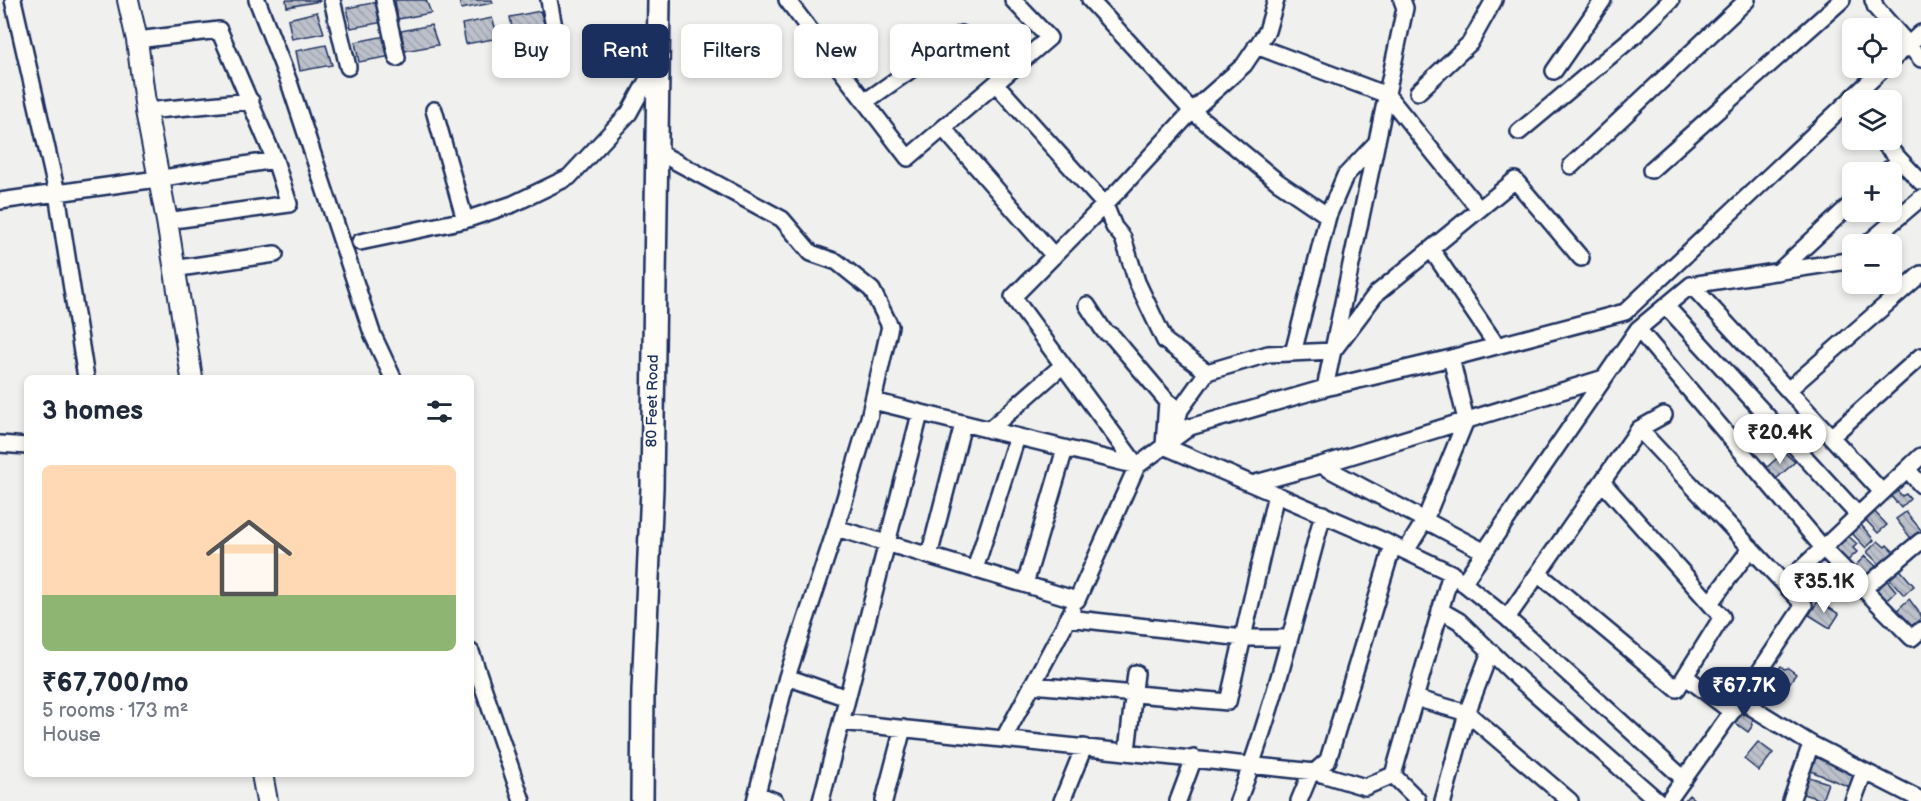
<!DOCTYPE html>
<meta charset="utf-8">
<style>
:root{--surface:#fff;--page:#f2f2f3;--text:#1f2937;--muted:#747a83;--accent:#1b2f5e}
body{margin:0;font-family:"Balsamiq Sans",sans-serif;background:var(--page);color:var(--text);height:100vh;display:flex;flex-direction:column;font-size:22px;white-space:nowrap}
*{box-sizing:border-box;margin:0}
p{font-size:20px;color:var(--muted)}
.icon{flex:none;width:33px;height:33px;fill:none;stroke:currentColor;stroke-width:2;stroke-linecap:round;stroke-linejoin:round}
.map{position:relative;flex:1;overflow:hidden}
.details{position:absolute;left:24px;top:375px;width:450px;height:402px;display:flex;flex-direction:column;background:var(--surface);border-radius:9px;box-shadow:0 3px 9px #0003}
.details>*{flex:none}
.banner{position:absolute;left:492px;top:24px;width:570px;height:54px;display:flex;gap:12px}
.tools{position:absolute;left:1842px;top:18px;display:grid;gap:12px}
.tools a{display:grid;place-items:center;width:60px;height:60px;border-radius:9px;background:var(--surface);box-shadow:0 3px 9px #0003;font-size:30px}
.price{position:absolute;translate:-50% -51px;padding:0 14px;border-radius:21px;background:#fff;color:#222;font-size:20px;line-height:39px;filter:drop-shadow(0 2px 3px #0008)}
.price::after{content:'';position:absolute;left:50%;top:36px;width:18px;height:14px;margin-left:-9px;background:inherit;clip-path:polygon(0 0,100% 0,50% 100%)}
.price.active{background:var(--accent);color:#fff}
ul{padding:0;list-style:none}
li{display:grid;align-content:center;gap:12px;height:318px;padding:0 18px}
li span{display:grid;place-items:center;height:186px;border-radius:9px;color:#555}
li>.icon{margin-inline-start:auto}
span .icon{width:108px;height:108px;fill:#fffc;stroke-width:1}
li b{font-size:26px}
h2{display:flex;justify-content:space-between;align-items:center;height:72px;padding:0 18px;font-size:26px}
.tag{padding:0 21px;border-radius:9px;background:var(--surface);box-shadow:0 3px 9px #0003;font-size:21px;line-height:54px}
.tag.active{background:var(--accent);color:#fff}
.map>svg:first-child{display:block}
</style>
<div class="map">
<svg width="1921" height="801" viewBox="0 0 1921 801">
<defs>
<pattern id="building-back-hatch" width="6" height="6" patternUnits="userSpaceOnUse" patternTransform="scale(1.5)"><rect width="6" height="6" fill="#bbc0ca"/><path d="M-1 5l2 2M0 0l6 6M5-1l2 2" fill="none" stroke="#a0a5b0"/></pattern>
</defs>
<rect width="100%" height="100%" fill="#f0f0ee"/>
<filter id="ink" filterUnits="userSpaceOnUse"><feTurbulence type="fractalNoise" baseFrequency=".0167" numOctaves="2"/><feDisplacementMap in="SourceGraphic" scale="12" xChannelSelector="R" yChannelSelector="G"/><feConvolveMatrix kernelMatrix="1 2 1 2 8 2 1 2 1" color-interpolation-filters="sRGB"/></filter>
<g filter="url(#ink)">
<path fill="url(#building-back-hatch)" stroke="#1b2f5e" stroke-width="1.5" d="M286 0H319L320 1 287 7Z
M395 0H426L431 13 398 19Z
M459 0H492L493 3 461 9Z
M377 2 384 22 351 28 347 8Z
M540 11 547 31 514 37 510 17Z
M317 12 324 33 292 39 288 19Z
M492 18 499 38 466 44 462 24Z
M431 25 438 45 405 51 401 31Z
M385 36 392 56 359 62 355 42Z
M326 45 332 65 300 71 296 51Z
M1784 452 1795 462 1776 479 1765 469Z
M1895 488 1902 496 1906 494 1910 499 1901 508 1889 494Z
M1870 507 1887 525 1878 533 1861 515Z
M1906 512 1921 530V533L1916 535 1917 538 1913 541 1896 519Z
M1857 520 1874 540 1866 548 1848 529Z
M1845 533 1857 544 1853 548 1857 552 1843 565 1829 548Z
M1878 541 1885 547 1887 545 1896 554 1883 568 1867 552Z
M1865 556 1881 571 1864 588 1853 568Z
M1897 566 1914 586 1904 595 1889 578 1894 575 1890 571Z
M1883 575 1896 591 1885 602 1869 588Z
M1909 599 1921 615V618L1917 622 1921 627 1912 636 1893 614Z
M1818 601 1839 614 1830 628 1809 615Z
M1781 666 1784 669 1788 668 1796 674 1786 688 1772 677Z
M1742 704 1756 715 1752 721 1753 725 1748 732 1730 719Z
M1758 742 1773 753 1759 771 1744 759Z
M1813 752 1858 773 1852 788 1806 769Z
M1806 776 1828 783 1822 800 1800 793Z
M1689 795 1696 801H1684Z"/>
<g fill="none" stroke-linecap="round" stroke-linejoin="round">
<defs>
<path id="minor" d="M13 0 57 193 86 378
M257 0 289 82 372 333 393 378
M332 0 348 67
M384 0 397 58
M549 0 554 27
M787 0 908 158 1049 38 1013 0
M1090 0 1192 111 1278 182 1328 216
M1276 0 1267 31 1244 65 1192 111 1119 190 1013 297 1137 466 1190 427 1325 388 1451 358 1625 312 1884 68
M1873 0 1876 8 1921 59
M137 40 219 30 275 160 289 204 167 221
M1256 46 1387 95 1479 209
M1892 60 1921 33
M1554 71 1603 0
M996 84 1105 205 1114 227 1123 238 1137 282 1165 341 1207 372
M1418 92 1470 43 1494 0
M866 101 962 34
M434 110 465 220
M146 111 251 101
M943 128 1054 256
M1519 132 1634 36 1671 0
M1881 140 1921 182
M656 151 782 219 811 253 837 262 872 290 890 326 869 418 836 528 787 677 755 801
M1571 166 1747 0
M1651 170 1842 0
M1886 172 1900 160
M0 201 157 179 275 160
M360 242 465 220 513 204 569 177 629 113 656 64
M1867 244 1921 198
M1431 249 1497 346
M173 269 275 254
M1778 272 1852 203
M1691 285 1882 492
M1087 305 1104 331 1113 337 1167 401 1175 407
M1666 306 1858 515
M1638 329 1824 549 1912 638 1921 630
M1293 353 1328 216 1345 176 1377 142
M1325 388 1405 8 1402 0
M1788 390 1921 274
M1167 401 1164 446 1386 542 1451 573 1507 618 1684 779
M1639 429 1804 605 1748 689 1668 801
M989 430 1063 365
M1831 437 1921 356
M1173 438 1180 410 1207 372 1268 354 1333 351 1376 294 1515 180 1581 258
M0 444 27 446
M1321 465 1485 552
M1907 469 1921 485
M1252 484 1321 465 1604 378
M836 528 1077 600 1137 466 873 401
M1406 551 1425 520 1466 420 1451 358
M929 556 963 424
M975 569 1017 437
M1539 574 1677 689 1722 617 1602 482
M1463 583 1638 329 1691 285 1847 261 1852 256
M1025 584 1065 449
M1785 584 1921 456
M1863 589 1921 541
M1710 603 1751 548
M1440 610 1459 621 1520 680 1658 801
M1068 618 1243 638H1290
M1507 618 1639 429 1664 415
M471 652 522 801
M1685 676 1732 712
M787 677 847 698
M1032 685 1228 702 1276 494
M1415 698 1467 713 1570 801
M1740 700 1811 744
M841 722 1315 772 1365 787 1393 775
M1004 738 1072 611
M1127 751 1136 673
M757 794 775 801
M821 801 920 414
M884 801 903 728
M1062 801 1084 747
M1178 801 1194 758
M1238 801C1274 708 1297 610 1323 514
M1299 801 1309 777 1328 760 1393 545
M1416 801 1417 799 1393 775 1451 573
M1443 801 1467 713 1490 652
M1791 801 1811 744 1921 800
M1853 801 1864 772"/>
<path id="tertiary" d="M128 0 137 40 146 111 167 221 192 378
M262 774 267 801"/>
<path id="secondary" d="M642 801 643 691 652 488 659 0"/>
</defs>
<use href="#minor" stroke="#1b2f5e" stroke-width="20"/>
<use href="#tertiary" stroke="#1b2f5e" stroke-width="24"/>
<use href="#secondary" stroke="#1b2f5e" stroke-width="26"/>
<use href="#minor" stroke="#fdfcf7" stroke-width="15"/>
<use href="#tertiary" stroke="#fdfcf7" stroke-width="20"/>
<use href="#secondary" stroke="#fdfcf7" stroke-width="21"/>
</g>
</g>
<g text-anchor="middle" stroke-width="4.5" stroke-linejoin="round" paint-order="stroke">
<g font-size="15" fill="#1b2f5e" stroke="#fdfcf7">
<text transform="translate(652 401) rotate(-89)" y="5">80 Feet Road</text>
</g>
</g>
</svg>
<div class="tools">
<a><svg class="icon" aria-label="locate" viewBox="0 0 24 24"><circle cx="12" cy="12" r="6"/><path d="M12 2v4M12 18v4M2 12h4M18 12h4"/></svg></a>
<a><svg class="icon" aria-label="layers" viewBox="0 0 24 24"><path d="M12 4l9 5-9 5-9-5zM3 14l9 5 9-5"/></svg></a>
<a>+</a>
<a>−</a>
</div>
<b class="price" style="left:1780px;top:465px">₹20.4K</b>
<b class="price" style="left:1824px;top:614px">₹35.1K</b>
<b class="price active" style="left:1744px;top:718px">₹67.7K</b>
<div class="banner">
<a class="tag">Buy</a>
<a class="tag active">Rent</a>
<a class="tag">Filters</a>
<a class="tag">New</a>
<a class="tag">Apartment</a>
</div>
<section class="details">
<h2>3 homes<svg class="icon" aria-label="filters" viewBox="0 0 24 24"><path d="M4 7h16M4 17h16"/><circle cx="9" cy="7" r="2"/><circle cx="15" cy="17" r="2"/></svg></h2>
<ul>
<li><span style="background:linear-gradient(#ffd9b3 70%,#8fb573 0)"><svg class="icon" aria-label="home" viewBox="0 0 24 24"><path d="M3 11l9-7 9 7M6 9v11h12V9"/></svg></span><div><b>₹67,700/mo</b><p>5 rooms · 173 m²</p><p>House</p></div></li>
</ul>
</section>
</div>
